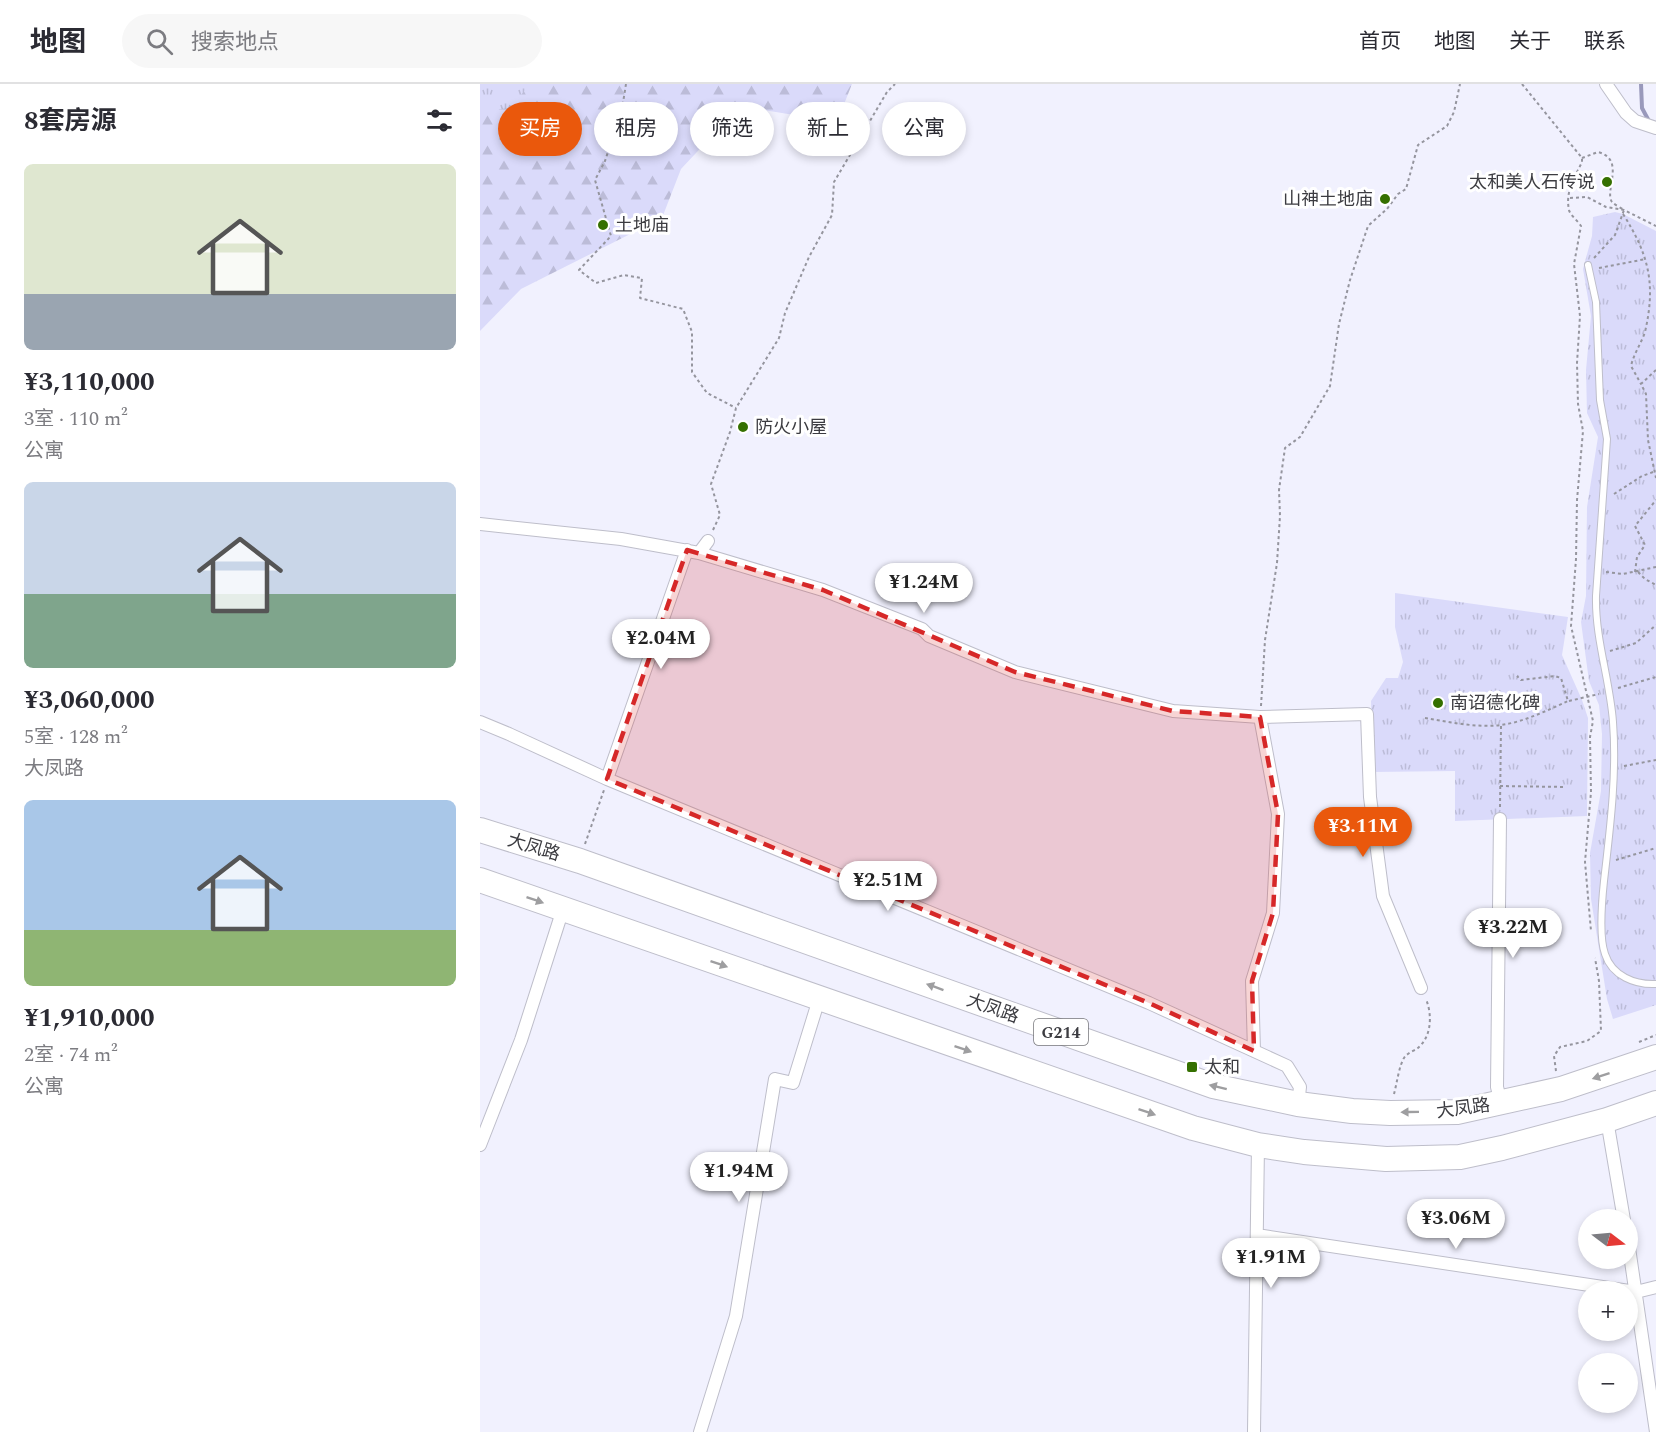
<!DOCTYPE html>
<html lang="zh">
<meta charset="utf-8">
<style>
:root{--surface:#fff;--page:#f7f7f7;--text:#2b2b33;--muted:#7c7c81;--line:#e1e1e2;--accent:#ea580c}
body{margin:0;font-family:Spectral,"Noto Sans SC",serif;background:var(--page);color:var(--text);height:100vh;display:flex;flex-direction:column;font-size:22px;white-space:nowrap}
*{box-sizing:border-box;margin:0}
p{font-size:20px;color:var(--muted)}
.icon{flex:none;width:33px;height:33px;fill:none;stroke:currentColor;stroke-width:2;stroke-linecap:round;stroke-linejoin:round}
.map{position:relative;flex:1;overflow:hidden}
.details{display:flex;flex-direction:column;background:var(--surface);width:480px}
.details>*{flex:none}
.top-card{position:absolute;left:18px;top:18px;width:570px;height:54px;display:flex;gap:12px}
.needle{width:39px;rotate:106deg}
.buttons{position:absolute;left:1098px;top:1125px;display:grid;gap:12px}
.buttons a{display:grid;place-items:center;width:60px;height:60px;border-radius:50%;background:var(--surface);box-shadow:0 3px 9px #0003;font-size:30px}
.price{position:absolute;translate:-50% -51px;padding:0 14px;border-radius:21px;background:#fff;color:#222;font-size:20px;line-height:39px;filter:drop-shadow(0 2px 3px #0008)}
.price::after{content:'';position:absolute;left:50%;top:36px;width:18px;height:14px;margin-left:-9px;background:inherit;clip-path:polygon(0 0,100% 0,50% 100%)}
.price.selected{background:var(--accent);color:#fff}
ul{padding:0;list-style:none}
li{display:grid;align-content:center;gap:12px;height:318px;padding:0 24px}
li span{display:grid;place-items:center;height:186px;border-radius:9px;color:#555}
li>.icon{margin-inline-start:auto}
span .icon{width:108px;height:108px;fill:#fffc;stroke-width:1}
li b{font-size:26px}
h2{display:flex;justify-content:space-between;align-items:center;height:72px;padding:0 24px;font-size:26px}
.tag{padding:0 21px;border-radius:27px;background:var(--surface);box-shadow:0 3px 9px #0003;font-size:21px;line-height:54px}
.tag.selected{background:var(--accent);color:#fff}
header{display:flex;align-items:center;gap:36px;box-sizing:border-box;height:84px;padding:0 30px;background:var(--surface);border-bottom:2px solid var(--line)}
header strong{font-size:28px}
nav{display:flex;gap:33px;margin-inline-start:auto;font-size:21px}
.search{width:420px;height:54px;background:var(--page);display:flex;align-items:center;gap:15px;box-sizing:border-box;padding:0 21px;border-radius:33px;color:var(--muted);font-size:22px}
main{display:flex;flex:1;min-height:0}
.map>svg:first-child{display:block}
</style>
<header>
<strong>地图</strong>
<div class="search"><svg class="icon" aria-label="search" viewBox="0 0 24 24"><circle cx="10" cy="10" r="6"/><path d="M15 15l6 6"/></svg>搜索地点</div>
<nav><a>首页</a><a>地图</a><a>关于</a><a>联系</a></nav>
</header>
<main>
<section class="details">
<h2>8套房源<svg class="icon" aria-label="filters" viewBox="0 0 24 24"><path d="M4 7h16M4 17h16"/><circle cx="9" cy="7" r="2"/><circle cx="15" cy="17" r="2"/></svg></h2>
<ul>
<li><span style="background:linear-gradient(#dfe7d0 70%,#9aa5b1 0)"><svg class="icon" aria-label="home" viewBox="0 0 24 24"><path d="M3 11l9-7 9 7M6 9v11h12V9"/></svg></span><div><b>¥3,110,000</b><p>3室 · 110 m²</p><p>公寓</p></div></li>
<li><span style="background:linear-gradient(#c9d6e8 60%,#7fa58c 0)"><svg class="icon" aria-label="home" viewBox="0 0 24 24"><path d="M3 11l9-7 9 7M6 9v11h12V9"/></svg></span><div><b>¥3,060,000</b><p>5室 · 128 m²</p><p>大凤路</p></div></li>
<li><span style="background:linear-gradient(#a9c7e8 70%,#8fb573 0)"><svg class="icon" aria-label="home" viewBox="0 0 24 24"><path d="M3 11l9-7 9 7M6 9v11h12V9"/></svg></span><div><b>¥1,910,000</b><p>2室 · 74 m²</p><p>公寓</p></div></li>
</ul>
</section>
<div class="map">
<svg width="1176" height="1348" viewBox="0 0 1176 1348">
<defs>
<pattern id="forest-firs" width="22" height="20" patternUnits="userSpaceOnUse" patternTransform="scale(1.5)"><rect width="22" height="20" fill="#dadafa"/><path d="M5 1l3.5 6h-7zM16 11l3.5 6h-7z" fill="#bcbcd8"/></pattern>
<pattern id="park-tufts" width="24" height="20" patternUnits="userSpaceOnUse" patternTransform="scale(1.5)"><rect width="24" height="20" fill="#dadafa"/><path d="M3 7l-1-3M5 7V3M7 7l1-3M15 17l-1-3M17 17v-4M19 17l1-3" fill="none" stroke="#bcbcd8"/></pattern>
</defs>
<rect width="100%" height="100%" fill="#f1f1fe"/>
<path fill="url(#forest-firs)" d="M0 0H372L357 38 260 22 201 85 182 134 41 205 0 247Z"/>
<path fill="url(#park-tufts)" d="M0 0H51L29 24 0 28Z
M1135 128 1143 130 1176 147V921L1133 935 1127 915 1111 815 1110 769 1121 707 1122 650 1119 621 1109 597 1101 538 1106 512 1107 423 1118 353 1107 329 1106 286 1111 232 1103 185 1112 152 1113 133Z
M915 509 1088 533 1082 571 1102 616 1108 634 1107 732 975 737V687L893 688 891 617 906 594H918L923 578 915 543Z"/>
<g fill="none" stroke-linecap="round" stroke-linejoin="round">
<path stroke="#99b" stroke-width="4" d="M1161 0 1162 24 1170 39"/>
<defs>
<path id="lane" d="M1108 181 1116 218 1120 316 1127 355 1116 512C1115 555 1130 596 1133 638 1137 691 1130 745 1124 797 1122 816 1119 853 1125 870 1132 892 1155 901 1176 900"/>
<path id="street" d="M1126 0 1146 29 1155 37 1176 44
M0 440 141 455 219 469 343 506 442 545 449 552 535 588 693 627 780 633 887 630 890 713 903 812 941 904
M219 469 228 457
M0 638 29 650 127 695 669 919 807 982 820 1003 818 1020
M127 695 207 466
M1020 735 1017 1003 1021 1019
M774 967 772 897 793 829 798 730 780 633
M1127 1036 1144 1136
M0 1061 41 956 83 825
M777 1151 1156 1208 1176 1203
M1148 1157 1176 1348
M220 1348 256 1232 295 995 313 999 339 915
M774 1348 778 1061"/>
<path id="highway" d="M0 746 100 777 733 1002 818 1020 872 1027 910 1029 977 1028 1081 1005 1176 973
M0 796 713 1044 778 1061 824 1068 906 1075 980 1073 1022 1064 1127 1036 1176 1019"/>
</defs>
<use href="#lane" stroke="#bebeca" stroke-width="8"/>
<use href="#street" stroke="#bebeca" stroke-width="14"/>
<use href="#highway" stroke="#bebeca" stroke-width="26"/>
<path stroke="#95959e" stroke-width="2" stroke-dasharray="3 3" stroke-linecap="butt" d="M146 0 142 25 125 77 115 96 131 152 99 186 116 199 144 191 162 194 160 214 203 225 212 248V288L227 309 256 324
M1042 0 1102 74V78C1095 93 1085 107 1089 126 1090 131 1098 137 1101 142L1094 180 1100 232 1097 279 1098 320 1103 347 1097 416 1096 475 1091 542 1113 637 1110 653 1111 708 1105 778 1111 847
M1102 74 1118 68C1146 75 1124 107 1132 118 1135 121 1141 124 1144 126L1135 151 1114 174
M1090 114 1107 113 1126 123 1144 126 1176 142
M1143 130C1169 171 1176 200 1165 248 1161 260 1154 269 1151 282L1161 300
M1119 184 1166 175
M1176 286 1161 300 1166 310 1168 356 1176 394
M1134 410 1162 392 1176 387
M233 446 240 431 231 400 250 348 256 324 299 254 305 229 329 173 352 131 354 98 407 8 415 0
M1126 488 1143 490 1176 483
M1155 488 1157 473 1165 461 1155 442 1176 416
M1158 488 1165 495 1176 501
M1130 567 1156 559 1176 541
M1138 604 1176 593
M1089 617 1119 610
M781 622 785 556 797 479 800 432 799 406 805 364 820 353 850 302 859 240 870 196 888 142 907 125 918 110 926 105 938 61 967 42 974 28 980 0
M945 634C970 638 996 644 1021 641 1044 638 1068 626 1088 617L1081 594 1075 592 1041 596 1037 592
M1144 682 1176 676
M1020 702 1086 703
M1020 723 1021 642
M105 760 124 706
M1136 776 1176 764
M1159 958 1176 951
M1076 987 1074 972 1080 963 1107 957 1121 947 1119 897 1115 874
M914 1010C917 999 919 982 924 974 928 968 935 967 939 963 952 951 952 930 946 915"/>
<use href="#lane" stroke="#fff" stroke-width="6"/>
<use href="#street" stroke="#fff" stroke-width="12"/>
<use href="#highway" stroke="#fff" stroke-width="24"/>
</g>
<defs><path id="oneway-solid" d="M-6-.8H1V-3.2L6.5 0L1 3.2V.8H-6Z" transform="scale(1.5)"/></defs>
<g fill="#9e9ea0">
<use href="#oneway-solid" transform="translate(55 816) rotate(19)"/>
<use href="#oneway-solid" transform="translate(239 880) rotate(19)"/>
<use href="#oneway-solid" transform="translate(455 903) rotate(-160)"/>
<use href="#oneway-solid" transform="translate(483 965) rotate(19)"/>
<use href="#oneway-solid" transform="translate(1121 992) rotate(162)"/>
<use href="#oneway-solid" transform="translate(738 1003) rotate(-166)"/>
<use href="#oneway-solid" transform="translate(667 1028) rotate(19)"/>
<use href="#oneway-solid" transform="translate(930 1028) rotate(179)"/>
</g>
<path fill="#d62828" fill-opacity="0.2" stroke="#d62828" stroke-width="4.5" stroke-dasharray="12 8" stroke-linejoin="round" d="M207 466 343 506 535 588 693 627 780 633 798 730 793 829 772 897 774 967 669 919 127 695Z"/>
<g fill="#357000" stroke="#fff" stroke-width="2">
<circle cx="1127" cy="98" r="6"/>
<circle cx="905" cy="115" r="6"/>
<circle cx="123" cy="141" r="6"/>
<circle cx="263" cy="343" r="6"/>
<circle cx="958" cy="619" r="6"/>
<rect x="706" y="977" width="12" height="12" rx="3"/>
</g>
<g text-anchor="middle" stroke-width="6" stroke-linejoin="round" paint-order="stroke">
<rect fill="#fff" stroke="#76767a" stroke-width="1.5" x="554" y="935" width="54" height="26" rx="4.5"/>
<g font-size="16" font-weight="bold" fill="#3c3c41">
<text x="581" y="954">G214</text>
</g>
<g font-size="18" fill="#3c3c41" stroke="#fff" text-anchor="start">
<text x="1115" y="104" text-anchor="end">太和美人石传说</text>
<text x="893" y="121" text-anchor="end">山神土地庙</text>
<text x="135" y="147">土地庙</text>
<text x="275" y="349">防火小屋</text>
<text x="970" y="625">南诏德化碑</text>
<text x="724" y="989">太和</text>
</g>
<g font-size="18" fill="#3c3c41" stroke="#fff">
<text transform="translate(54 763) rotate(17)" y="6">大凤路</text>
<text transform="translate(513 924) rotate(20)" y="6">大凤路</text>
<text transform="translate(983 1024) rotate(-7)" y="6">大凤路</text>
</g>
</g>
</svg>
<div class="buttons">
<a><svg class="needle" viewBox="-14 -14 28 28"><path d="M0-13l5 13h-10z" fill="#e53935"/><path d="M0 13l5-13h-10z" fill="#7c7c81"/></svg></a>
<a>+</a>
<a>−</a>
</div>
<b class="price" style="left:444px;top:530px">¥1.24M</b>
<b class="price" style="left:181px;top:586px">¥2.04M</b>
<b class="price selected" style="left:883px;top:774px">¥3.11M</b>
<b class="price" style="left:408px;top:828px">¥2.51M</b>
<b class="price" style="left:1033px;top:875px">¥3.22M</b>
<b class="price" style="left:259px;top:1119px">¥1.94M</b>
<b class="price" style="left:976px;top:1166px">¥3.06M</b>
<b class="price" style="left:791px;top:1205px">¥1.91M</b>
<div class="top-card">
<a class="tag selected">买房</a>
<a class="tag">租房</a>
<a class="tag">筛选</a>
<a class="tag">新上</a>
<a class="tag">公寓</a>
</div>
</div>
</main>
